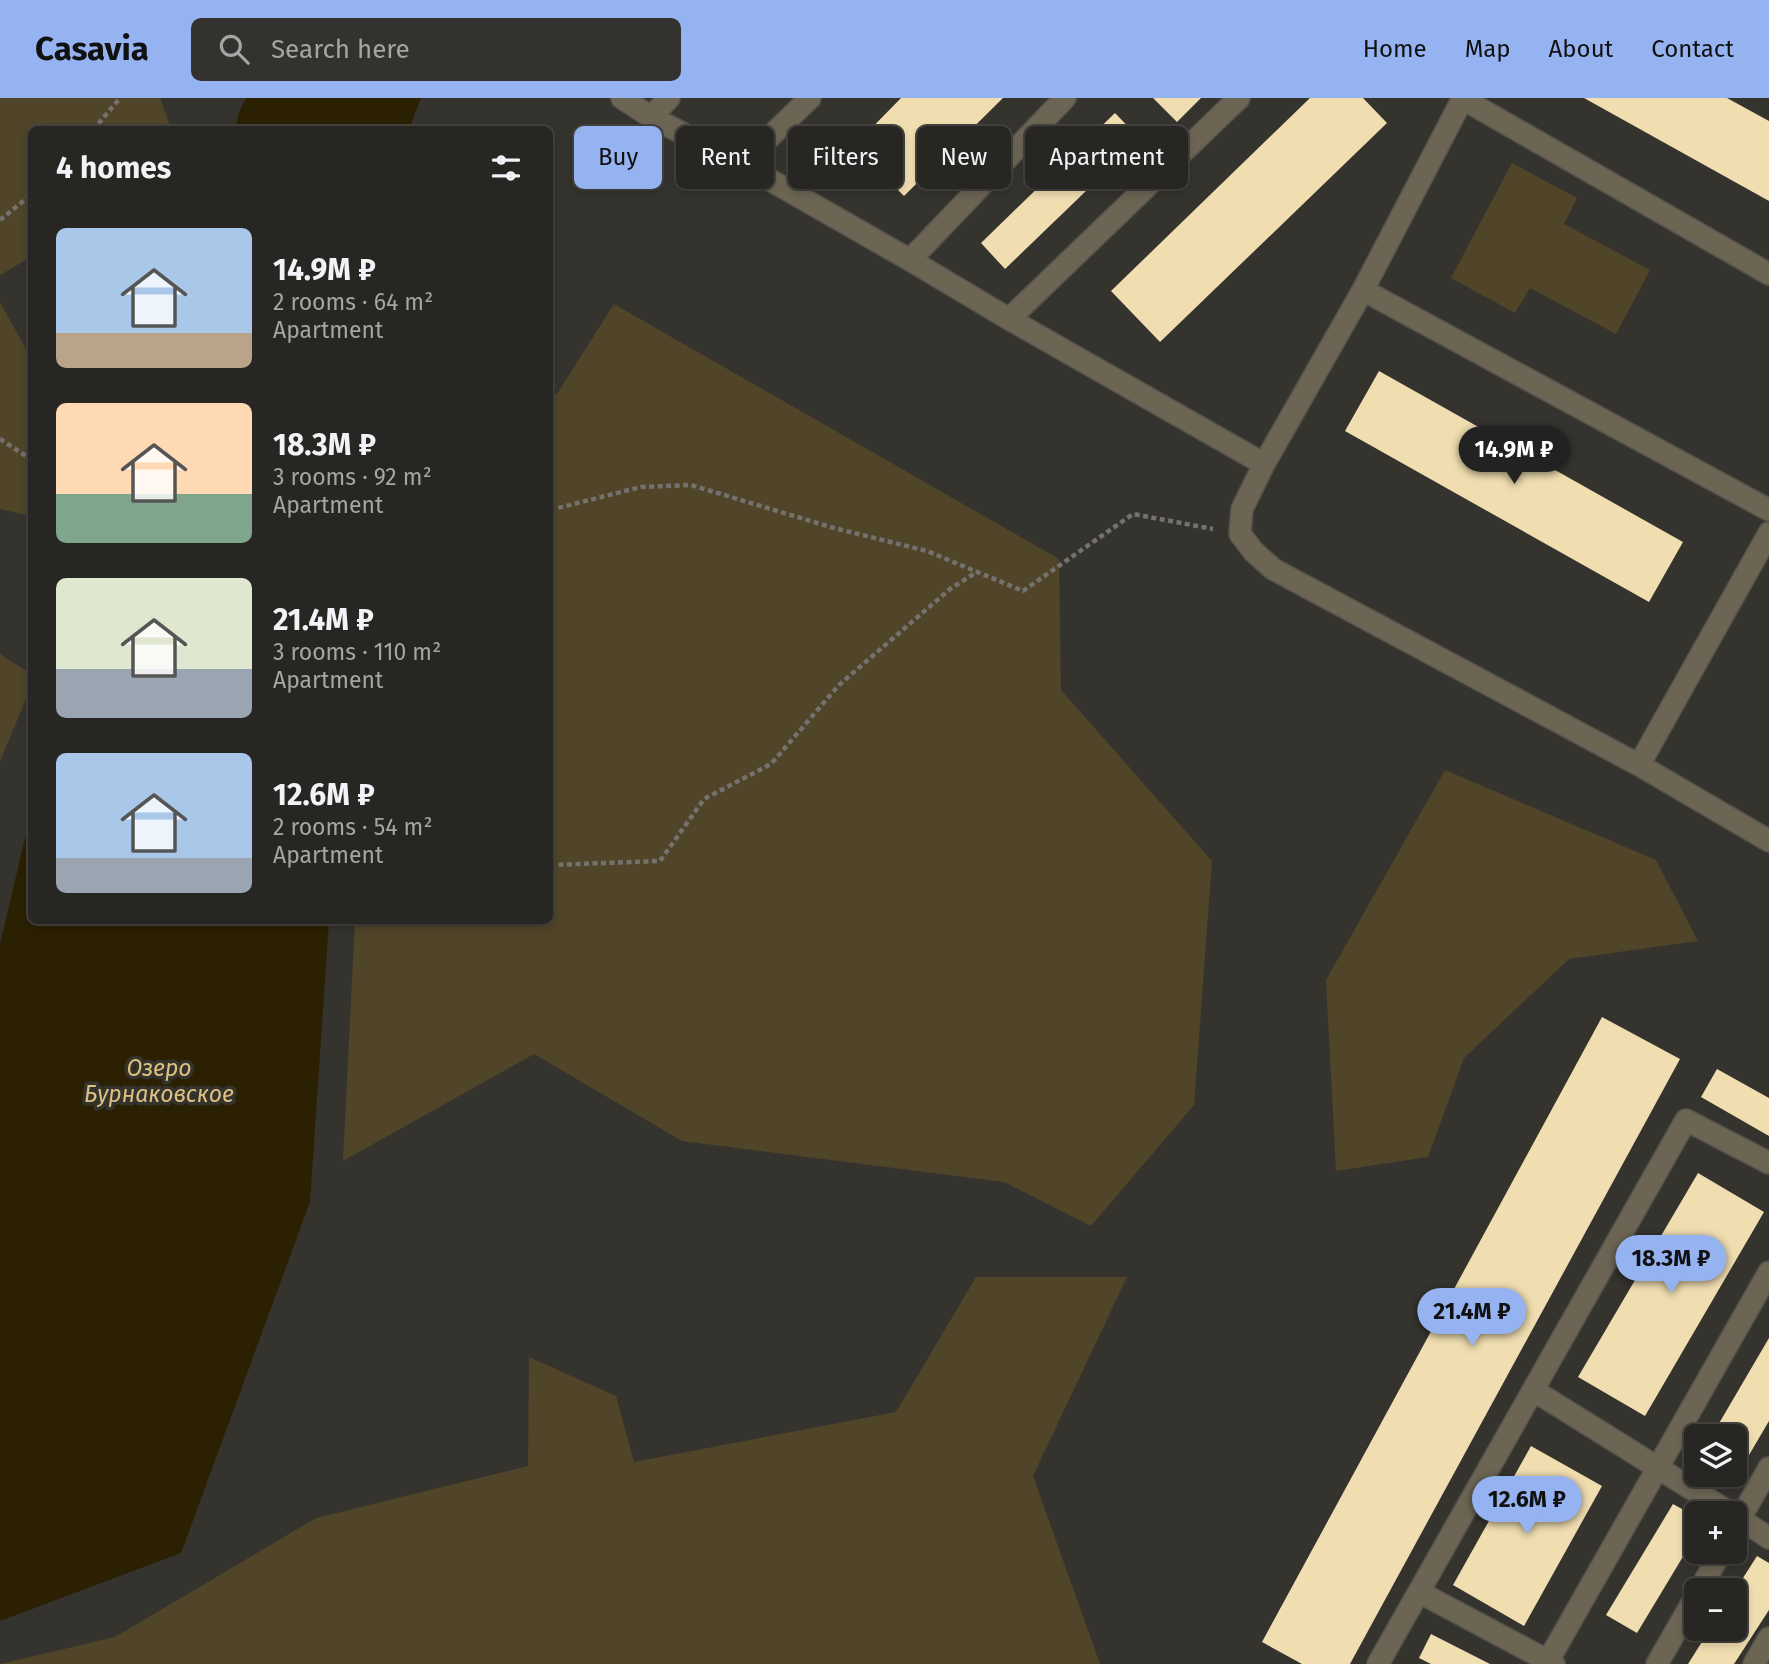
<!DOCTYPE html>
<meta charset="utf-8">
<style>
:root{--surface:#282622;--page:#34322f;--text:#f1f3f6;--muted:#a5a5a5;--line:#444340;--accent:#95b2f1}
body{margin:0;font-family:"Fira Sans",sans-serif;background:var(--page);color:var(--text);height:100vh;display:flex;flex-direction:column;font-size:26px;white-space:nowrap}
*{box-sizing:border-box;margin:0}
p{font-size:23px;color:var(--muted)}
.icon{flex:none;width:38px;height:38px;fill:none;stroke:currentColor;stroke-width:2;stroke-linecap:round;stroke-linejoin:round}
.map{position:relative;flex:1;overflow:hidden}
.details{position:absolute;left:28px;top:28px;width:525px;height:798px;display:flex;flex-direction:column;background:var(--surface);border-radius:10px;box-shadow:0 4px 10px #0003,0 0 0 2px var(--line)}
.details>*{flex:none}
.guide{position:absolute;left:574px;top:28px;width:665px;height:63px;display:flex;gap:14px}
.controls{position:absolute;left:1684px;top:1326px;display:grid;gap:14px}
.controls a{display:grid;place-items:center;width:63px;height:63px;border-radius:10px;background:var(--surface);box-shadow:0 4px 10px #0003,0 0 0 2px var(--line);font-size:35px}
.price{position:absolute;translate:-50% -60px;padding:0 16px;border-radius:24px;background:var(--accent);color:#111;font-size:23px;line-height:46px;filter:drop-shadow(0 2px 4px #0008)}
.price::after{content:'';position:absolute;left:50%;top:42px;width:21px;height:16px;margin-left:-10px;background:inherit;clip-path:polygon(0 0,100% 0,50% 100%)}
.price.current{background:#222;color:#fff}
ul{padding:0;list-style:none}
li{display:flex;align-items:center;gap:21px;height:175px;padding:0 28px}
li span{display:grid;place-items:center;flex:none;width:196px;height:140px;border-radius:10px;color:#555}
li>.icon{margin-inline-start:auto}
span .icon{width:84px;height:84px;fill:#fffc;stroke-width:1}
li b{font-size:30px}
h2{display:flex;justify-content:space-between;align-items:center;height:84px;padding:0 28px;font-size:30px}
.chip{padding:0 24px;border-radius:10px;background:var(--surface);box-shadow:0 4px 10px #0003,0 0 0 2px var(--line);font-size:24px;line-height:63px}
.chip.current{background:var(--accent);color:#111}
header{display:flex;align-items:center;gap:42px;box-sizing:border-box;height:98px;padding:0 35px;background:var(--accent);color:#111}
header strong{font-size:33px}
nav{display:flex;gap:38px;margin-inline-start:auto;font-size:24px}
.search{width:490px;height:63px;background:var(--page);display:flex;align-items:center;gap:18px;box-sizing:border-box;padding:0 24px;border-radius:10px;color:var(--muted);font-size:26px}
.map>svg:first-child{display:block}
</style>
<header>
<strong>Casavia</strong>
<div class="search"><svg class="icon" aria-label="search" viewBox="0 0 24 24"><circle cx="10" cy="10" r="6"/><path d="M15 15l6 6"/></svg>Search here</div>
<nav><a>Home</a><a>Map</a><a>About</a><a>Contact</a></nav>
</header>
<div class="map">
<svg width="1769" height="1566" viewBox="0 0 1769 1566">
<rect width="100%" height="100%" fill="#35332e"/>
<path fill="#504528" d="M0 0H160L171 31 32 32 31 159 0 177Z
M1512 65 1577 100 1564 126 1650 172 1616 236 1530 190 1515 215 1451 180Z
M0 204 31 260V418L0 411Z
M614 206 1059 461 1061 592 1212 763 1194 1007 1091 1128 1004 1084 682 1043 534 956 343 1063 355 823 550 822V299L557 296Z
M0 556 31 576 32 587 0 663Z
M1445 672 1656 762 1698 843 1569 861 1464 960 1428 1059 1336 1073 1326 882Z
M976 1179H1127L1033 1378 1100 1566H0L115 1539 316 1420 528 1368 529 1259 616 1298 634 1364 896 1314Z"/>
<path fill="#2b2002" d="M246 0H421L409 31H235L239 14Z
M31 715 32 822 329 823 310 1104 181 1455 0 1523V846Z"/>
<path fill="#f0deb1" d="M901 0H1003L904 98 854 48Z
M1153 0H1201L1177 24Z
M1310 0H1363L1387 25 1160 244 1111 193Z
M1584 0H1727L1769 23V103Z
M1115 15 1140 41 1005 171 981 145Z
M1379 273 1683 444 1649 504 1345 333Z
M1602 919 1680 961 1350 1566H1302L1262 1544Z
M1717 971 1769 1000V1038L1701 999Z
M1698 1075 1764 1114 1645 1318 1578 1279Z
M1769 1240V1323L1732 1386 1718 1377H1734V1339H1711Z
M1531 1348 1602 1388 1524 1528 1453 1487Z
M1673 1406 1696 1419V1437L1637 1535 1606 1517Z
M1757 1458 1769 1465V1512L1734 1566H1688L1710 1531H1734V1494Z
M1431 1536 1490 1566H1431L1419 1560Z"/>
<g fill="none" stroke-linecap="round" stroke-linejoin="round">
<defs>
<path id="minor" d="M622 0 651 19 742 66 910 162
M1065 0 910 162 1009 221 1264 366
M1463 0 1363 192 1264 366 1242 411 1240 436 1254 454 1273 471 1639 667 1769 743
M1463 1 1769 176
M651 19 669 0
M742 66 810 0
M1363 192 1769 412
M1009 221 1239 0
M1639 667 1769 435
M1533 1292 1732 1416
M1734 1417 1769 1440
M1734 1431 1769 1370
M1699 1493 1721 1454
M1419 1494 1554 1566
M1548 1563 1769 1174
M1378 1566 1686 1022 1769 1065
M1657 1566 1696 1498
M1754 1566 1769 1540"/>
</defs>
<use href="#minor" stroke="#53514c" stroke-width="24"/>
<path stroke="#74726e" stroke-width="4.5" stroke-dasharray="5 3.5" stroke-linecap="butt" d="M93 32 120 0
M0 122 32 96
M0 341 32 362
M550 412 641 389 691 387 834 430 927 453 1023 493 1133 416 1213 431
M550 767 660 763 704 701 771 666 839 587 950 491 977 474"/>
<use href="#minor" stroke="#6c6554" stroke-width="21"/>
</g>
<g text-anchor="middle" stroke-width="7" stroke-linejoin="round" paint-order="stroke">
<g font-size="23" font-style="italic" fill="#ddc17e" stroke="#35332e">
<text x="159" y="978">Озеро<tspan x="159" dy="26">Бурнаковское</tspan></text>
</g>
</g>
</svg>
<div class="controls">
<a><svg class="icon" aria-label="layers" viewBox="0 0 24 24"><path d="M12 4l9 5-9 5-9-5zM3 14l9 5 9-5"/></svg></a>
<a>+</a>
<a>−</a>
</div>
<b class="price current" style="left:1514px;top:388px">14.9M ₽</b>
<b class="price" style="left:1671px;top:1197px">18.3M ₽</b>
<b class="price" style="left:1472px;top:1250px">21.4M ₽</b>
<b class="price" style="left:1527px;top:1438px">12.6M ₽</b>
<div class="guide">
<a class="chip current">Buy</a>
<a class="chip">Rent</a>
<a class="chip">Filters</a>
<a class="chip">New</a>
<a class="chip">Apartment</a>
</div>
<section class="details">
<h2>4 homes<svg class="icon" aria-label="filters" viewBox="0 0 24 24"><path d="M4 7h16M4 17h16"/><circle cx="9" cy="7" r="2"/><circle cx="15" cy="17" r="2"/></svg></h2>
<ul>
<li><span style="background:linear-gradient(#a9c7e8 75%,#b9a48a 0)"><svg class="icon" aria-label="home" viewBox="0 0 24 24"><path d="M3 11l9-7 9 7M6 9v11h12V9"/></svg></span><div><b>14.9M ₽</b><p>2 rooms · 64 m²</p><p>Apartment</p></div></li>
<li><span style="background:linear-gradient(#ffd9b3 65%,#7fa58c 0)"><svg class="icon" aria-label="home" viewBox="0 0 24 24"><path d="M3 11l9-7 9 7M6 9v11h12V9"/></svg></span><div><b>18.3M ₽</b><p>3 rooms · 92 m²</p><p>Apartment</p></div></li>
<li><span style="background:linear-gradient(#dfe7d0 65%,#9aa5b1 0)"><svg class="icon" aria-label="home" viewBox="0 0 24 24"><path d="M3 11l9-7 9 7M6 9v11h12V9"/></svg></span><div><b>21.4M ₽</b><p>3 rooms · 110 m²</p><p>Apartment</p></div></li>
<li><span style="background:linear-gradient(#a9c7e8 75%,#9aa5b1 0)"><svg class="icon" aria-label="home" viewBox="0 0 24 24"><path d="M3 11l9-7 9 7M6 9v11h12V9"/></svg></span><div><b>12.6M ₽</b><p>2 rooms · 54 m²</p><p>Apartment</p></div></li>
</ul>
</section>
</div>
